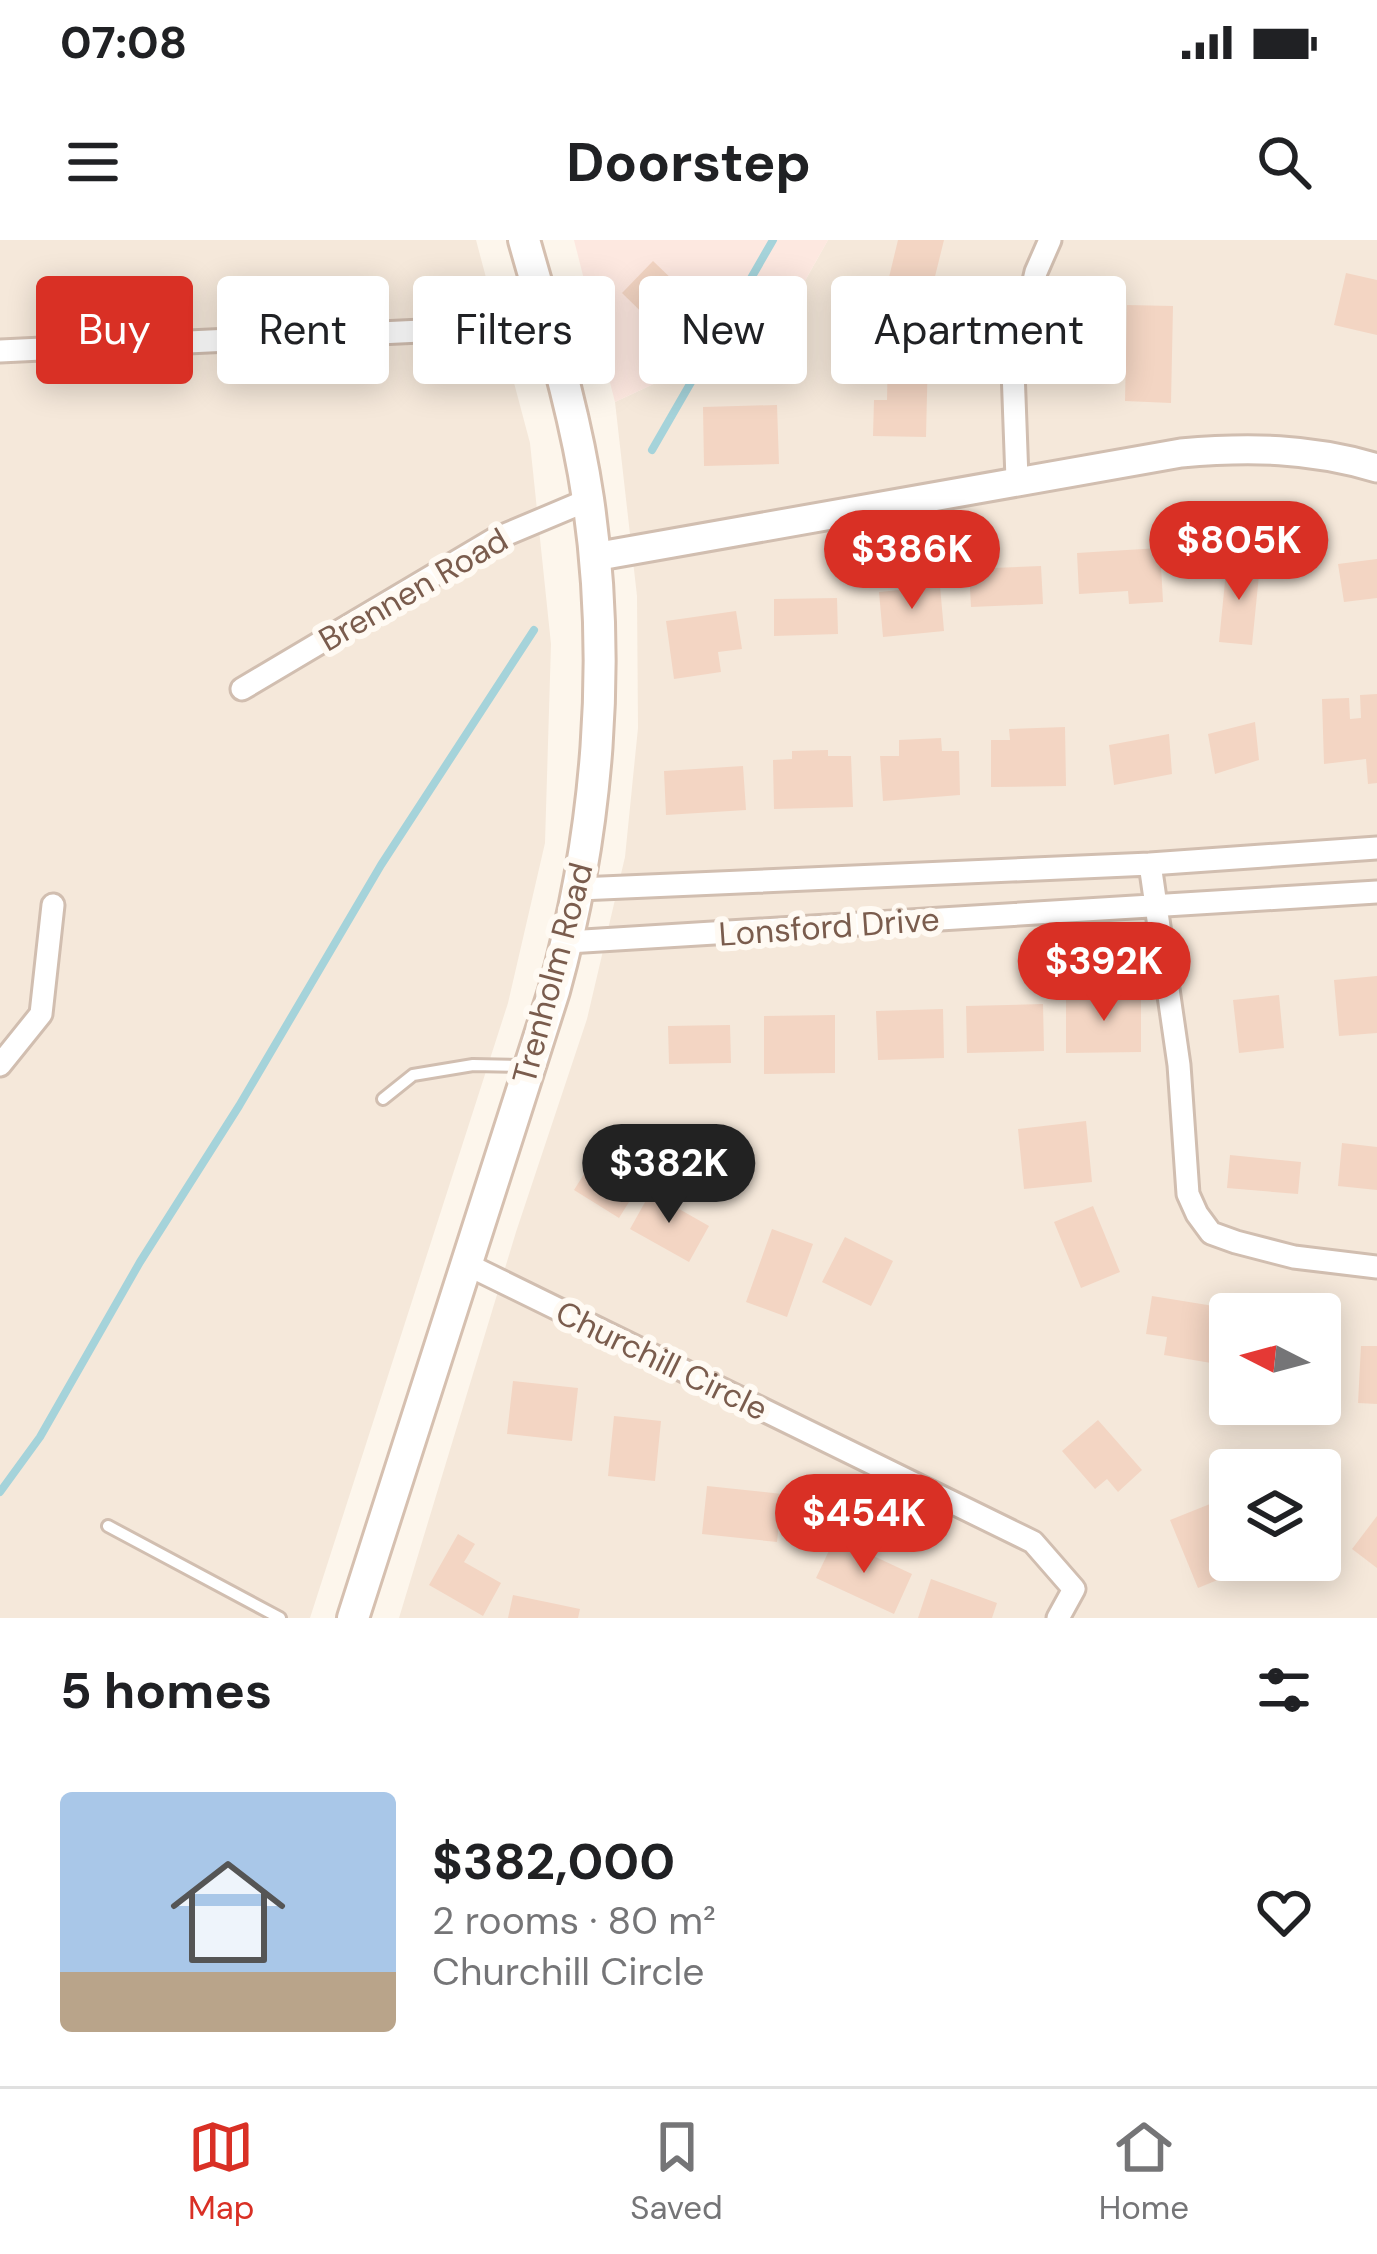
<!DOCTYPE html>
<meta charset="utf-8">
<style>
:root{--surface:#fff;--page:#f6f6f6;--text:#202124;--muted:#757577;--line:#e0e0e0;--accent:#d93025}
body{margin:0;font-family:"DM Sans",sans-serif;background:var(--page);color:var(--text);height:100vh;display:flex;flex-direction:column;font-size:45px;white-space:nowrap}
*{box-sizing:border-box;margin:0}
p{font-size:39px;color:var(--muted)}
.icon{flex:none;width:66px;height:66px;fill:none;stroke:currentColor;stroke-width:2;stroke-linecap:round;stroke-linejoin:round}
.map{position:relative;height:1378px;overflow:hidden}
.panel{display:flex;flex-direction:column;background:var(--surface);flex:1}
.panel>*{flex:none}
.top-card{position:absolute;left:36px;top:36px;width:1305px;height:108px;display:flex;gap:24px}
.needle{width:78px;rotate:276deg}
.fabs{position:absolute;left:1209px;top:1053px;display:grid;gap:24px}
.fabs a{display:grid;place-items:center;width:132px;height:132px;border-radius:12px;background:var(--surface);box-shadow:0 6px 30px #0003;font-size:60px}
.price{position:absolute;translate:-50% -102px;padding:0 27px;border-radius:42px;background:var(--accent);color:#fff;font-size:39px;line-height:78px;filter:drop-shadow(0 3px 6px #0008)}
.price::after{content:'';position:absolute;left:50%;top:72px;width:36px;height:27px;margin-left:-18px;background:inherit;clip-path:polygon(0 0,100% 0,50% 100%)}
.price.active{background:#222;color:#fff}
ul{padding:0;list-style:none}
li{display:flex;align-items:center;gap:36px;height:300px;padding:0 60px}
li+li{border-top:3px solid var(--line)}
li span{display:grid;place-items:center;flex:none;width:336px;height:240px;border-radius:12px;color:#555}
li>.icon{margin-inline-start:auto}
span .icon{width:144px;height:144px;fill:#fffc;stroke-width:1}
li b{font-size:51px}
h2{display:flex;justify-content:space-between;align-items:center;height:144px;padding:0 60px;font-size:51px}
.tag{padding:0 42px;border-radius:12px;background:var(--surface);box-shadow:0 6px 30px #0003;font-size:42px;line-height:108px}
.tag.active{background:var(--accent);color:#fff}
.status{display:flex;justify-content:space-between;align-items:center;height:84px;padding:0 60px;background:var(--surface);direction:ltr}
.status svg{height:33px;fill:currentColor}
header{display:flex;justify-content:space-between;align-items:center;height:156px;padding:0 60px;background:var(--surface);font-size:54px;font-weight:700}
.tab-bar{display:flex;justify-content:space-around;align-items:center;height:168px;border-top:3px solid var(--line);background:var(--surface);font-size:33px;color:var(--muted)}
.tab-bar a{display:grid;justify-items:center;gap:6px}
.tab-bar .active{color:var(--accent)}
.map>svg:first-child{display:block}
</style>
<div class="status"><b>07:08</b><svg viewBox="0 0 49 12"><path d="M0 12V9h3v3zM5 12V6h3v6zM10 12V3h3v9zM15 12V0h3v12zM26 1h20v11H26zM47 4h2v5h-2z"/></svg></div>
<header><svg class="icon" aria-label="menu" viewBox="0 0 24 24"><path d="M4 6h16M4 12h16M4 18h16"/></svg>Doorstep<svg class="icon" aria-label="search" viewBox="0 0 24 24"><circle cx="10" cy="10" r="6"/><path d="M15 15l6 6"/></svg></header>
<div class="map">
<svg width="1377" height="1378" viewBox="0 0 1377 1378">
<rect width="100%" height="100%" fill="#fdf6ec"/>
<path fill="#f5e8da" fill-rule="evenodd" d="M0 0H476L530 203 551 404 545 603 508 763 310 1378H0Z
M828 0H1377V1378H399L516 992 587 779 625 617 638 488 637 356 615 162 780 85ZM1230 1074H1320V1164H1230ZM1230 1230H1320V1320H1230Z"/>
<path fill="#fde8e0" d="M574 0H828L780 85 615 162Z"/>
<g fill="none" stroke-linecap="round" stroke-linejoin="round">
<path stroke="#a5d3da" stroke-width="8" d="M652 210 773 0
M0 1252 40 1197 140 1022 239 866 381 625 534 390"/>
</g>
<path fill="#f3d5c3" d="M898 0H944L921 93 878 83Z
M653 21 700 66 668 98 622 53Z
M1346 33 1377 40V95L1334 85Z
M1127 65 1173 66 1171 163 1125 161Z
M888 111 928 112 926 197 873 196 874 160H887Z
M777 165 779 224 704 226 703 167Z
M1160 308 1163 362 1129 364 1128 351 1079 354 1077 313Z
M1377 319V358L1344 362 1338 324Z
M1227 321 1260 325 1252 405 1219 402Z
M1041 326 1043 364 971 367 969 329Z
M940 346 944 391 883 397 879 352Z
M837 358 838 394 774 396V359Z
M736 371 742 409 718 412 721 432 674 439 666 381Z
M1377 454V543L1368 544 1366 519 1324 524 1322 459 1349 458 1350 479 1361 478 1360 455Z
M1255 482 1259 520 1215 534 1208 494Z
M1065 487 1066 546 991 547V500H1010L1009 489Z
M1169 494 1172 534 1114 545 1109 505Z
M941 498 942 511H959L960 555 883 561 880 516H899V500Z
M828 510V516H851L853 567 774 569 773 520 792 519V511Z
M743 526 746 570 666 575 664 531Z
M1377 736V793L1339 796 1334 740Z
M1141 755V812L1066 813V756Z
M1279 755 1284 808 1239 813 1233 760Z
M1043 764 1044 811 967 813 966 766Z
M943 769 944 818 878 820 876 771Z
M835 775V833L764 834V776Z
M730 785 731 823 669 824 668 786Z
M1086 881 1092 942 1024 949 1018 889Z
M1342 903 1377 907V950L1338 946Z
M1230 915 1301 922 1298 954 1227 948Z
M594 918 639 946 619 978 574 950Z
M654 946 668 954 665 961 709 986 689 1022 630 989Z
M1093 966 1120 1032 1081 1048 1054 982Z
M772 989 813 1004 787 1077 746 1062Z
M845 997 893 1021 871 1066 822 1042Z
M1152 1056 1226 1068 1217 1124 1164 1115 1167 1097 1146 1094Z
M1361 1106H1377V1164L1358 1163Z
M513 1141 578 1148 572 1201 507 1194Z
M614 1176 661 1181 655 1241 608 1236Z
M1098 1180 1142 1230 1118 1252 1107 1239 1095 1249 1062 1211Z
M707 1246 782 1254 777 1302 702 1294Z
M1210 1264 1237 1332 1198 1348 1170 1280Z
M1377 1276V1328L1352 1309Z
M458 1294 475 1304 464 1322 501 1343 483 1376 429 1345Z
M835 1298 912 1334 894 1374 816 1338Z
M931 1339 997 1363 992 1378H918Z
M513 1355 580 1369 578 1378H508Z"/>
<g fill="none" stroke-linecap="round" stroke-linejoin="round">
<defs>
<path id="service" d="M383 859 413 835 473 825 526 826
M108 1286 280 1378"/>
<path id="minor" d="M0 111 548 85
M1017 239 1013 130 1036 32 1050 0
M242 449 493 300 588 260
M1150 624 1179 825 1188 954 1197 974 1211 993 1236 1002 1294 1017 1377 1027
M579 649 1150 624 1377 608
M568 702 1377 652
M0 825 41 774 53 665
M464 1023 1033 1302 1074 1349 1058 1378"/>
<path id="tertiary" d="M594 317 1181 213C1249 207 1311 208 1377 228"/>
<path id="secondary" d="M353 1378 554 751C598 592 612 423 588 259 575 171 548 85 524 0"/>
</defs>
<use href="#service" stroke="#d1beb0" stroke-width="16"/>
<use href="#minor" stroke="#d1beb0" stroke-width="27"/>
<use href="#tertiary" stroke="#d1beb0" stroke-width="33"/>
<use href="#secondary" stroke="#d6c0b0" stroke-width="36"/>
<use href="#service" stroke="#fff" stroke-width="10"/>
<use href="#minor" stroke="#fff" stroke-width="21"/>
<use href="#tertiary" stroke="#fff" stroke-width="27"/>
<use href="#secondary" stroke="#fff" stroke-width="30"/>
</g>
<g text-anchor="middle" stroke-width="12" stroke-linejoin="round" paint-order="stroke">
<g font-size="33" fill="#7a5c4d" stroke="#fffaf3">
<text transform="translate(413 349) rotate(-30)" y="12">Brennen Road</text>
<text transform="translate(829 686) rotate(-4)" y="12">Lonsford Drive</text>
<text transform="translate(552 733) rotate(-75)" y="12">Trenholm Road</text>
<text transform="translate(662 1120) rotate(26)" y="12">Churchill Circle</text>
</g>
</g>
</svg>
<div class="fabs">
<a><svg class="needle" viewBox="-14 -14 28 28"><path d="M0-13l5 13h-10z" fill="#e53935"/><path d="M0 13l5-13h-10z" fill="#757577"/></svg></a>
<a><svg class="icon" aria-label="layers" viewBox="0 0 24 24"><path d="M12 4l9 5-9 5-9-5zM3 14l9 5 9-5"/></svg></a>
</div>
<b class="price" style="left:1239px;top:363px">$805K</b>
<b class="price" style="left:912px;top:372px">$386K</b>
<b class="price" style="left:1104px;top:784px">$392K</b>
<b class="price active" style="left:669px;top:986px">$382K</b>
<b class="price" style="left:864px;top:1336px">$454K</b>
<div class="top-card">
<a class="tag active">Buy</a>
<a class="tag">Rent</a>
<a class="tag">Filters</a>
<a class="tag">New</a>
<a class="tag">Apartment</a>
</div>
</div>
<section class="panel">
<h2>5 homes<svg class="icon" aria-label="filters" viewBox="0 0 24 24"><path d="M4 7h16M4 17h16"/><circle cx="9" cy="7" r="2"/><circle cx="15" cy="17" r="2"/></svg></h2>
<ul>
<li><span style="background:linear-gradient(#a9c7e8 75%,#b9a48a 0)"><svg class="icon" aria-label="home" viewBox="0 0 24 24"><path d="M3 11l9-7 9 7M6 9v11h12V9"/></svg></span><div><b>$382,000</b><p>2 rooms · 80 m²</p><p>Churchill Circle</p></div><svg class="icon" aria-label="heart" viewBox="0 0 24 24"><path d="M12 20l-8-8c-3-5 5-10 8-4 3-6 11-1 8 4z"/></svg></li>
</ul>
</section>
<nav class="tab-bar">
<a class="active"><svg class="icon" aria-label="map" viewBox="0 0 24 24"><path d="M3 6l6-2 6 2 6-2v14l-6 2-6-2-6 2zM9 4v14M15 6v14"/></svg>Map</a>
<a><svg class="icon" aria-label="saved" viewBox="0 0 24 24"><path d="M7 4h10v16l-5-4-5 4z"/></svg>Saved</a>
<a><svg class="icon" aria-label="home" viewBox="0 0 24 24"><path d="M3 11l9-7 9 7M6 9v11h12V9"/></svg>Home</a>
</nav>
